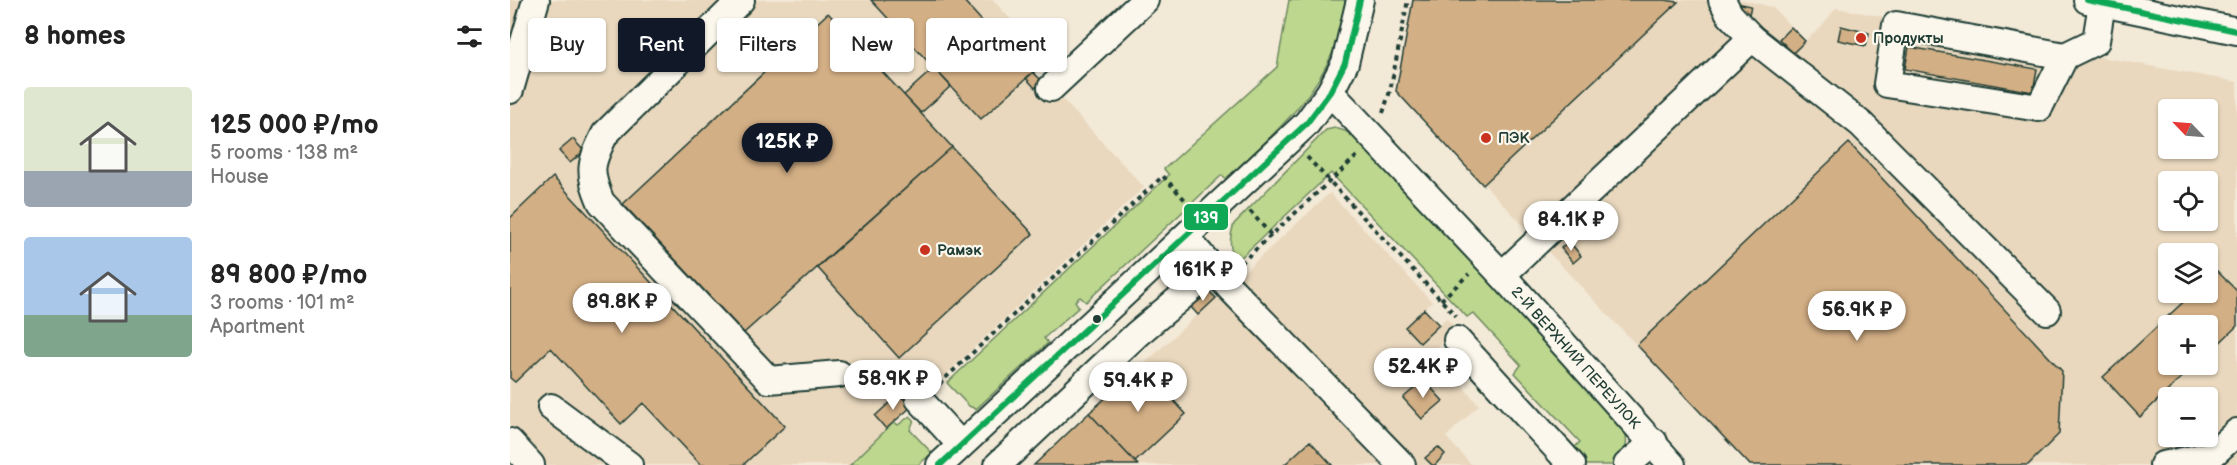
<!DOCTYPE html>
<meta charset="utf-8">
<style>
:root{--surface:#fff;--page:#f6f6f6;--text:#222;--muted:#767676;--accent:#111827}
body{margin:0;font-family:"Balsamiq Sans",sans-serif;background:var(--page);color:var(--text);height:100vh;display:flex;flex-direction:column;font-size:22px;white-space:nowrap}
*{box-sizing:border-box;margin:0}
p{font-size:20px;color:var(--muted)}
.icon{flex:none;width:33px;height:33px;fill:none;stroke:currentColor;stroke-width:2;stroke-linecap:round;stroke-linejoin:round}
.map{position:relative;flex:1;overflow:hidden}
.drawer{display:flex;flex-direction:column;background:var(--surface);width:510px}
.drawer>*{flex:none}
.guide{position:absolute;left:18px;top:18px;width:570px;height:54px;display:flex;gap:12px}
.needle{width:39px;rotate:295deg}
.fabs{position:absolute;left:1648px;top:99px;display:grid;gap:12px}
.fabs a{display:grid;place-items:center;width:60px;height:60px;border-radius:6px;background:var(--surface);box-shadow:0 2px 4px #0004;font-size:30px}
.price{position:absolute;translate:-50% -51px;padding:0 14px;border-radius:21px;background:#fff;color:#222;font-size:20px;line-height:39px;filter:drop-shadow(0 2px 3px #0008)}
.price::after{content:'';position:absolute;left:50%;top:36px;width:18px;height:14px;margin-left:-9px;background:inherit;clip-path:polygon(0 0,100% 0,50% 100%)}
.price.on{background:var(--accent);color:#fff}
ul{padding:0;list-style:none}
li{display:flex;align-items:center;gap:18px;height:150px;padding:0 24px}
li span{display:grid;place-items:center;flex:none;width:168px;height:120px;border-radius:6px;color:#555}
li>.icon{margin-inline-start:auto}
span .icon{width:72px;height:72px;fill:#fffc;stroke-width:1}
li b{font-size:26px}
h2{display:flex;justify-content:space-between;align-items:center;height:72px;padding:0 24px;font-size:26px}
.pill{padding:0 21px;border-radius:6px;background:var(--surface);box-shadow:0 2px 4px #0004;font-size:21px;line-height:54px}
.pill.on{background:var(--accent);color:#fff}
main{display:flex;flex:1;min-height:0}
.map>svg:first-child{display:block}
</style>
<main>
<section class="drawer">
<h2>8 homes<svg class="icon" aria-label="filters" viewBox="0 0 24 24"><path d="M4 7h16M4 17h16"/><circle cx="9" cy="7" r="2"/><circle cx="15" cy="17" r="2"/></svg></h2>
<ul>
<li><span style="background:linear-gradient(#dfe7d0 70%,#9aa5b1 0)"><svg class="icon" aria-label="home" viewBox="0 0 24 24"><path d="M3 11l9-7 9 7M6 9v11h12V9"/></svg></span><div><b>125 000 ₽/mo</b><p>5 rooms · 138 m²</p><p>House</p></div></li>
<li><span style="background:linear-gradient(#a9c7e8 65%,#7fa58c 0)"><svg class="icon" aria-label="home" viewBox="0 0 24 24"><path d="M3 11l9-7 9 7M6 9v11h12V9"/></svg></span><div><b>89 800 ₽/mo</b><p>3 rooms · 101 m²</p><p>Apartment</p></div></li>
</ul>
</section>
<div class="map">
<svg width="1727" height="465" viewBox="0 0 1727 465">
<rect width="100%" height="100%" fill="#f3e9d7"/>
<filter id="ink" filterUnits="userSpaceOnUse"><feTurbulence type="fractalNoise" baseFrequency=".0167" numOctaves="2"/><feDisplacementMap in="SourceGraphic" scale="12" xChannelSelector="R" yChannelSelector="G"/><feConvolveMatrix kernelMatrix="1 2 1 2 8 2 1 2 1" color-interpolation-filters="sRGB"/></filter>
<g filter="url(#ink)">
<path fill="#e9d8be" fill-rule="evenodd" d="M0 0H483L537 60 524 72 542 88 634 187 340 465H0Z
M903 0H1233L1262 7 1295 41 1310 28 1326 8 1727 82V465H1240L886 91ZM1659 110H1698V148H1659ZM1659 182H1698V220H1659ZM1659 254H1698V292H1659ZM1659 326H1698V364H1659ZM1659 398H1698V436H1659Z
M820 193 922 302 895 327 910 343 936 318 946 328 922 352 969 405 936 437 962 465H524Z"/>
<path fill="#bdd78e" stroke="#6e8a61" stroke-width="1.5" d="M779 0H836C833 15 831 31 826 45 802 104 761 136 716 179L712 175 576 302 570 297 565 301 569 307 534 338 538 343 466 409 459 406 437 383 659 175 654 169 767 67Z
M825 128 835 131 849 141 1114 424C1118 441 1118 451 1107 465H1074L1061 451 1070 442 1005 373 1011 365 963 313 957 317 821 173 726 262C719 248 719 239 724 224L816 130Z
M400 416 404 420 400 430 422 453 408 465H340L384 422 388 425Z"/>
<path fill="#d3af85" stroke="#1f3d34" stroke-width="1.5" d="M361 0H453L505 58 521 42 537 60 471 119Z
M903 0H1155L1168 2 973 185 886 91Z
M1227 3 1241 6 1239 14 1225 10Z
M318 13 442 147 234 333 113 204Z
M1331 26 1359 33 1356 46 1328 40Z
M1281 27 1295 41 1283 53 1269 39Z
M1399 47 1527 69 1523 92 1395 69Z
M424 68 441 86 411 113 394 95Z
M523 72 532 81 525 88 516 78Z
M63 139 74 151 60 163 49 151Z
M1339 143 1552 371 1549 434 1518 465H1240L1127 345Z
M442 147 523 234 389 358 307 267Z
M43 177 275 426 233 465H191L133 403 111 424 41 348 5 382 0 378V218Z
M1059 241 1071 256 1063 263 1051 248Z
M1707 271 1727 291V326L1698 354V326H1659V364H1686L1630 417 1593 377 1684 292H1698V279Z
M697 289 706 298 688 315 680 306Z
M914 309 929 325 910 343 895 327Z
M631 365 676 414 625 462 579 413Z
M914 380 933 401 912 419 893 398Z
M389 394 401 407 376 429 365 416Z
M579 413 628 465H524Z
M800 441 822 465H774Z
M928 447 935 454 925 465H922L915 458Z"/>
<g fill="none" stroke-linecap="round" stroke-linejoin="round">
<defs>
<g id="minor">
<path d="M231 0 95 134C80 164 78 171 91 202L259 380 329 374"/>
<path d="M1212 0 1220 15 1242 38 1351 124 1537 311"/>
<path d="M1577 0 1727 31"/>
<path d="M1555 56 1529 108 1377 84 1386 25 1555 56 1586 41 1592 3"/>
<path d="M541 88 635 0"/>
<path d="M0 90 26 0"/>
<path id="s1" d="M820 92 992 275 1162 465"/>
<path d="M675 237 719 287 892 465"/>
<path d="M992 275 1242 38"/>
<path d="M947 340 1062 465"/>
<path d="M409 399 451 445"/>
<path d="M41 407 119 465"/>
<path d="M0 442 21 465"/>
<path d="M430 465 797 123 820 92 835 63 850 0"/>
<path d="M488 465 627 334 688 283 696 261"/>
<path d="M1117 465 1144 442"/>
<path d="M1653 465 1702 455 1727 432"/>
</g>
</defs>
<use href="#minor" stroke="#1f3d34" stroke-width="30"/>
<path stroke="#1f3d34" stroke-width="4" stroke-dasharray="4.5 4.5" stroke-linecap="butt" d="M873 113 880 91 898 0
M797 157 946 316
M740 211 761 235
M731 263 847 156
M931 300 959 274
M429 384 653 176 677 202"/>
<use href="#minor" stroke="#fbf7ec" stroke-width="26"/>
<defs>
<path id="bus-1" d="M1577 0 1727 31
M430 465 797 123 820 92 835 63 850 0"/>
</defs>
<use href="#bus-1" stroke="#fbf7ec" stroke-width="10"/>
<use href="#bus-1" stroke="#10a855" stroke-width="6"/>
</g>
</g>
<g fill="#c8321e" stroke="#fbf7ec" stroke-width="2">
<circle cx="1351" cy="38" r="6"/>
<circle cx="976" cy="138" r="6"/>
<circle cx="415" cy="250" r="6"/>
</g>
<circle fill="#1f3d34" stroke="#fbf7ec" stroke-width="2" cx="587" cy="319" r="5"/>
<g text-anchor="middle" stroke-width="4.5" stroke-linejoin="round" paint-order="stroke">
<g font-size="15" font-weight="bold" fill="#1f3d34" stroke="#fbf7ec" text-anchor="start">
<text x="1363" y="43">Продукты</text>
<text x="988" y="143">ПЭК</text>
<text x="427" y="255">Рамэк</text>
</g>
<g font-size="15" fill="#1f3d34" stroke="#fbf7ec">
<text dy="5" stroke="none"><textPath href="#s1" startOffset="362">2-Й ВЕРХНИЙ ПЕРЕУЛОК</textPath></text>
</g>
</g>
<rect stroke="#fbf7ec" stroke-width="2" x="673" y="203" width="46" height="28" rx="6" fill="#10a855"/>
<g font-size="16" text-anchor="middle" font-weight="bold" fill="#fff">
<text x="696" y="223">139</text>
</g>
</svg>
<div class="fabs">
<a><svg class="needle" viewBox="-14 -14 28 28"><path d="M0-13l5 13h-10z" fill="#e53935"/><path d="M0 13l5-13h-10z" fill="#767676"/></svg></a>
<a><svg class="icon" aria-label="locate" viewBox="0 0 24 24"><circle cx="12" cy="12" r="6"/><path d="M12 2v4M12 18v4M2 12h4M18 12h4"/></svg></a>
<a><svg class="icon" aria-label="layers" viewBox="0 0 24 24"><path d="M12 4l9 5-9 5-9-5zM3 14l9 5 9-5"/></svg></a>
<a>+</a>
<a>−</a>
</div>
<b class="price on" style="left:277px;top:174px">125K ₽</b>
<b class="price" style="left:1061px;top:252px">84.1K ₽</b>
<b class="price" style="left:693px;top:302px">161K ₽</b>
<b class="price" style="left:112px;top:334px">89.8K ₽</b>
<b class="price" style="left:1347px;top:342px">56.9K ₽</b>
<b class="price" style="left:913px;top:399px">52.4K ₽</b>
<b class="price" style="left:383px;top:411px">58.9K ₽</b>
<b class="price" style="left:628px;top:413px">59.4K ₽</b>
<div class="guide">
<a class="pill">Buy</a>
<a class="pill on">Rent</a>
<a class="pill">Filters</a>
<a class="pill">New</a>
<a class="pill">Apartment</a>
</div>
</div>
</main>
